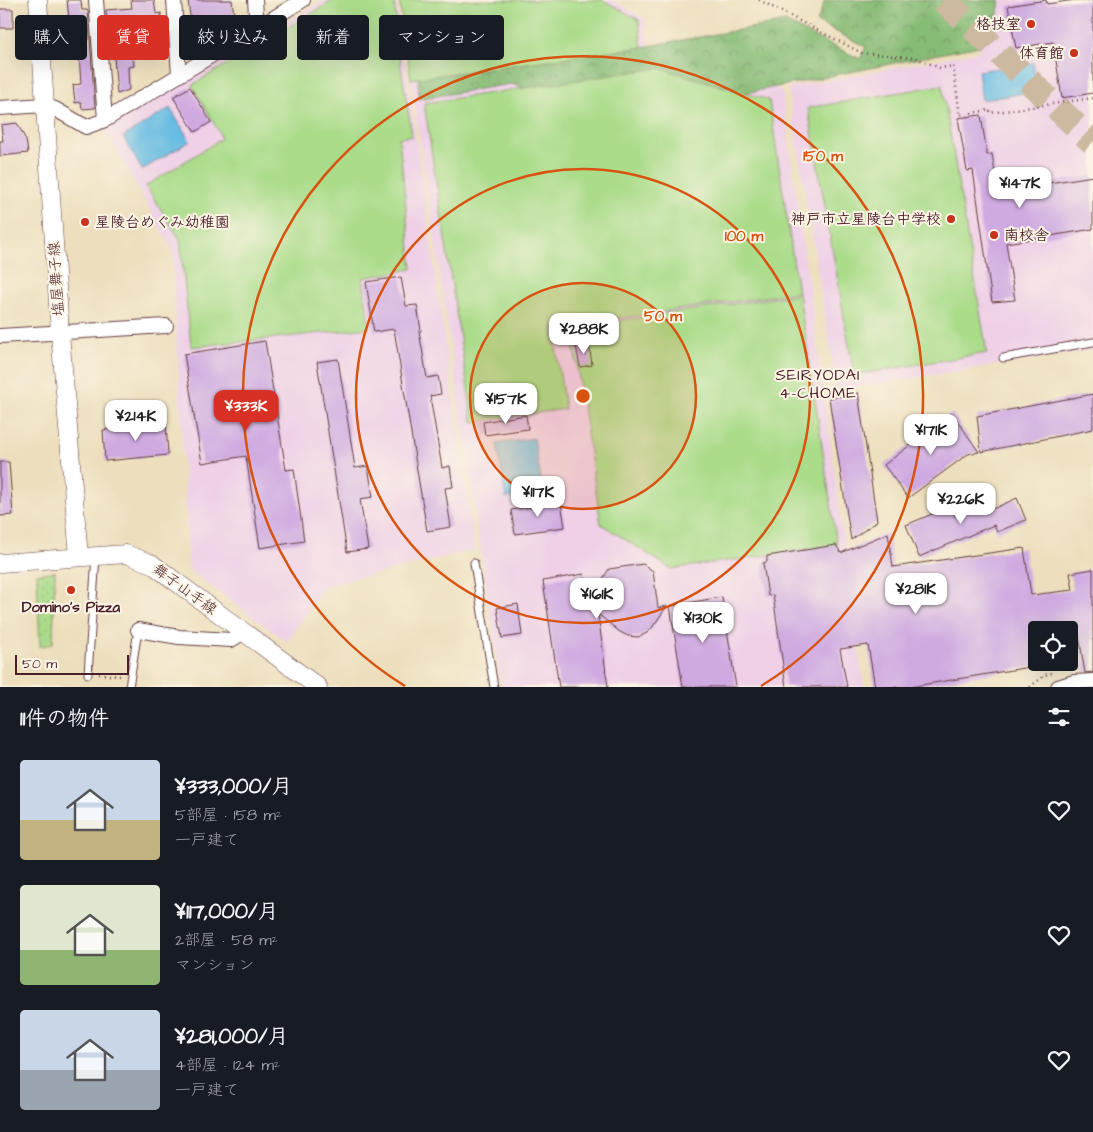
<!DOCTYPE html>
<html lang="ja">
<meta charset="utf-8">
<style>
:root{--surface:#171b24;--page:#20242c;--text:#f1f3f6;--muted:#9ea1a6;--accent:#d93025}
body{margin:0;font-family:"Architects Daughter","Klee One",sans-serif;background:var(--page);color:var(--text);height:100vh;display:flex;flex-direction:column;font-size:19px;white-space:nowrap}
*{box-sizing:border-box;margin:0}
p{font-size:16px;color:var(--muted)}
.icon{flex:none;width:28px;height:28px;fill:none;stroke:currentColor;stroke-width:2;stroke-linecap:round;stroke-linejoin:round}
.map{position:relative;height:687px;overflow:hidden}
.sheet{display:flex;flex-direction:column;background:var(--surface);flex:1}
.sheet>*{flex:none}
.top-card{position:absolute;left:15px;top:15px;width:500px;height:45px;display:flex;gap:10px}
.tools{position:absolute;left:1028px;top:621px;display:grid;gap:10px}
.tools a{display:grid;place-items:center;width:50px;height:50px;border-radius:5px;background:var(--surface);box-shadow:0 5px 20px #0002;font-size:25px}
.scale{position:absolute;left:15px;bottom:12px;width:114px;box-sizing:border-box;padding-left:5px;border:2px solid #4a1f2b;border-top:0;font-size:14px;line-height:18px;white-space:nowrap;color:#4a1f2b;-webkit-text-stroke:4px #fcf5e5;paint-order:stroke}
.price{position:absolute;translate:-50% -42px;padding:0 11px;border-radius:10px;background:#fff;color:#222;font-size:16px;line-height:32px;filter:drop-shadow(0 1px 2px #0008)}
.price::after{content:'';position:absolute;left:50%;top:30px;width:15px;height:11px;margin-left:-8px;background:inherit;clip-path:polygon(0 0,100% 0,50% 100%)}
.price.current{background:var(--accent);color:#fff}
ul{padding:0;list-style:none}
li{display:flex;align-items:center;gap:15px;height:125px;padding:0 20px}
li span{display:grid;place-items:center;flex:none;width:140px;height:100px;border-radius:5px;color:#555}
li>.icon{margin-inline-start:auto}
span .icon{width:60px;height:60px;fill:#fffc;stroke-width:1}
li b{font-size:21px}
h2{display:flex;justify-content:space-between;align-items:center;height:60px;padding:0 20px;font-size:21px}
.pill{padding:0 18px;border-radius:5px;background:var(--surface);box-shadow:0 5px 20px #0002;font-size:18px;line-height:45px}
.pill.current{background:var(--accent);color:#fff}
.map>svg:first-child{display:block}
</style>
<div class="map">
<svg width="1093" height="687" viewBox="0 0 1093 687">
<defs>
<pattern id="forest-crowns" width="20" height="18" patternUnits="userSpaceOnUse" patternTransform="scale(1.25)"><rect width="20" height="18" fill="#87bc76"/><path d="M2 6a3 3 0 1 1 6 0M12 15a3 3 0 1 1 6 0" fill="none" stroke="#709861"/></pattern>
<pattern id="park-dots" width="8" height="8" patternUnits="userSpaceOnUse" patternTransform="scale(1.25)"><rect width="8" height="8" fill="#aadc8a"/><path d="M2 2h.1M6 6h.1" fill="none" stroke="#94bc77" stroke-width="1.8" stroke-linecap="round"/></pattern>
</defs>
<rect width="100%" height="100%" fill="#fcf5e5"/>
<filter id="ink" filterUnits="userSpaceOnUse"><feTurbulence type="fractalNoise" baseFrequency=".02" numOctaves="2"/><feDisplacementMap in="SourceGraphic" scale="10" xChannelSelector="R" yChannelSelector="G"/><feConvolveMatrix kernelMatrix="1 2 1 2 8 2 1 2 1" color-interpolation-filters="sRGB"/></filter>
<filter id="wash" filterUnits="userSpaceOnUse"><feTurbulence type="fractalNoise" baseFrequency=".0096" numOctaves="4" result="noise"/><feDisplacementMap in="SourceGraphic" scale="20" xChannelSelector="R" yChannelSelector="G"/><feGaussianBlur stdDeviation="1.12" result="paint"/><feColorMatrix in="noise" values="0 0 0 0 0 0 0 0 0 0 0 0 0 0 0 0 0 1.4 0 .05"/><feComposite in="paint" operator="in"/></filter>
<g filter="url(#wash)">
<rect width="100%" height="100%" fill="#eddfbd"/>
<path fill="#efd0e7" d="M324 0H396L475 550 324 586 287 642 189 570 172 250 105 129Z
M399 0H612L645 19 650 57 782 90 864 687H501Z
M972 0H1093V350L837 390 788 88 980 51Z"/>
<path fill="url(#forest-crowns)" stroke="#686e50" d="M825 0H1000L996 27 979 46 751 92 632 100 550 96 511 84 419 99 418 78 642 47 785 22 860 59 866 47 817 22Z"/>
<path fill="url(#park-dots)" stroke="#7a7e5a" d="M55 571 53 643 40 647 37 574Z"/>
<path fill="#aadc8a" stroke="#7a7e5a" d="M334 0H394L401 67 412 136 399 138 412 269 363 278 369 328 191 347 180 239 146 186 221 139 219 132 192 85Z
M399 0H603L639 20 642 47 411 79Z
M659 68 769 100 798 292 553 328 565 409 473 422 424 103Z
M942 85 987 353 854 375 808 108Z
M799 294 837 545 671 569 601 524 571 328Z"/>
<path fill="#65bbe2" stroke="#586d86" d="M1033 63 1037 91 982 100 978 71Z
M170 108 190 141 142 170 123 137Z
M534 438 543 492 506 498 497 444Z"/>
<g id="blocks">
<path fill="#cfaae1" d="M67 0H81L82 10H87L88 11 95 108 82 109 81 102 75 103 73 85 81 84 78 40H76L74 19H69Z
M131 0H154L156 14 161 13 164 36 132 40 134 66 128 67 129 90 117 94 113 44H108L106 10 132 8Z
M188 0H232L235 24 210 27 211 37 193 40Z
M1046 0 1047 4 1075 0H1093V93L1062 98 1053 42 1016 48 1008 6Z
M0 9H13V28H0Z
M190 87 211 122 195 132 173 97Z
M981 115 987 155 992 154 998 191 1093 176V229L1006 243 1015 300 992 302 973 170 967 171 958 118Z
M17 123 26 140 28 153 0 156V141H3L1 125Z
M401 277 406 306 417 305 421 331H419L427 378 438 376 441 394 430 396 442 468 450 466 453 487 445 488 451 527 427 531 394 329 374 332 366 282Z
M265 341 286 470 294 469 304 541 260 548 246 456 202 463 184 354Z
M589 344 592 365 580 367 576 346Z
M338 359 355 468 368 466 373 497 360 499 368 549 347 552 317 362Z
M858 393 877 521 851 540 829 398Z
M1093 394V429L981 452 977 416Z
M952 413 979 452 968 454 908 498 884 465Z
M526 415 528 429 485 435 483 422Z
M166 424 168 455 105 461 103 430Z
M0 462H9L13 515 0 516Z
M1017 498 1026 520 997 532 994 525 919 557 906 525 951 506 955 516 982 505 986 512Z
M561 503 565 527 515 534 511 510Z
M888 533 893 567 1024 548 1031 595 1073 590 1070 573 1093 569V672L1085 673 1078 630H1036V666L909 687H875L868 645 840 649 847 687H786L773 595 768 596 763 563 767 562V556L836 545 841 553Z
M643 564 653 571 658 608 667 606 652 628 647 633 638 637 628 636 620 632 598 614 608 687H559L543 581 584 574 588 602 609 569Z
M722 597 736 687H683L670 606Z
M518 604 522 635 502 638 497 608Z"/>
</g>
</g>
<g filter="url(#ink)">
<use href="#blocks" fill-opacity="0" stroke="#623c41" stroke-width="1"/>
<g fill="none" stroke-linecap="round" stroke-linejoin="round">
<path stroke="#ccb9a0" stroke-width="26" stroke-dasharray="26 13" stroke-linecap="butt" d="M944 0 1093 142"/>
<defs>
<path id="service" d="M1003 358 1093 342
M474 563 494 687
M88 674 96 556
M129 687 138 630"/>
<path id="minor" d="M96 0 105 120
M174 0 179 75
M257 28 303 0
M0 108 44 105 55 109 86 127 105 120 257 28 255 0
M0 336 166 326
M138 630 179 637 231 640 244 632
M1058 687 1074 682 1093 681"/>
<path id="tertiary" d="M38 0 60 333 79 557
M0 563 126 554 152 564 318 687"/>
</defs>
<use href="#service" stroke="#623c41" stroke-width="9"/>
<use href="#minor" stroke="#623c41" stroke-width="16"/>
<use href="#tertiary" stroke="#623c41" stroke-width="19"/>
<path stroke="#623c41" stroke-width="2.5" stroke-dasharray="1 4" stroke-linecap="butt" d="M759 0 862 53 916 58 940 68 953 66 960 115 990 110V113L1093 98
M99 674 121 676
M1030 687 1045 675 1052 673"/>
<use href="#service" stroke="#fff" stroke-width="7"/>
<use href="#minor" stroke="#fff" stroke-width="14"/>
<use href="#tertiary" stroke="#fff" stroke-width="18"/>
</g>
</g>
<circle cx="583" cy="396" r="113" fill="#d8530f" fill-opacity=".12"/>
<g fill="none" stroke="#d8530f" stroke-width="2.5">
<circle cx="583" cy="396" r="113"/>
<circle cx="583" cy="396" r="227"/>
<path d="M405 686A340 340 0 1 1 761 686"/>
</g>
<g fill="#c8321e" stroke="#fcf5e5" stroke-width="2">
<circle cx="1031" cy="24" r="5"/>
<circle cx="1074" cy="53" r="5"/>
<circle cx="951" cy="219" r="5"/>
<circle cx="85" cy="222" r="5"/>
<circle cx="994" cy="235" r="5"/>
<circle cx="71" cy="590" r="5"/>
</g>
<g text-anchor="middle" stroke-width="4" stroke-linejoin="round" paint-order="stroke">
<g font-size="15" font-weight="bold" fill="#4a1f2b" stroke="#fcf5e5" text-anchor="end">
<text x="1021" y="29">格技室</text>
<text x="1064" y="58">体育館</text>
<text x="941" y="224">神戸市立星陵台中学校</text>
<text x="95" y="227" text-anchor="start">星陵台めぐみ幼稚園</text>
<text x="1004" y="240" text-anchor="start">南校舎</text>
<text x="71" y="612" text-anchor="middle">Domino's Pizza</text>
</g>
<g font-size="15" fill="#4a1f2b" stroke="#fcf5e5">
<text transform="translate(56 279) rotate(-94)" y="5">塩屋舞子線</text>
<text transform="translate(185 589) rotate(36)" y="5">舞子山手線</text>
</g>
<g font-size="16" letter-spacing="1" fill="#4a1f2b" stroke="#fcf5e5">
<text x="818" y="380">SEIRYODAI<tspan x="818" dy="18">4-CHOME</tspan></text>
</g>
</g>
<circle cx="583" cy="396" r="8" fill="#d8530f" stroke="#fcf5e5" stroke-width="2.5"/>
<g font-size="15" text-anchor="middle" font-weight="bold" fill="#d8530f" stroke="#fcf5e5" stroke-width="4" stroke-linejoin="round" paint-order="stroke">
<text x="823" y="161">150 m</text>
<text x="744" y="241">100 m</text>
<text x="663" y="321">50 m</text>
</g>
</svg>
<div class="tools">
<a><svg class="icon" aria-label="locate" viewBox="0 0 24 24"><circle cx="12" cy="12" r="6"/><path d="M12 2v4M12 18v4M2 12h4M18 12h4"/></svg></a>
</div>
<div class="scale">50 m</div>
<b class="price" style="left:1020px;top:209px">¥147K</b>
<b class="price" style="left:584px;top:355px">¥288K</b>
<b class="price" style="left:506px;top:425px">¥157K</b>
<b class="price current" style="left:246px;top:432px">¥333K</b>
<b class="price" style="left:136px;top:442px">¥214K</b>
<b class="price" style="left:931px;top:456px">¥171K</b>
<b class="price" style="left:538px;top:518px">¥117K</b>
<b class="price" style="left:961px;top:525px">¥226K</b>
<b class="price" style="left:916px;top:615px">¥281K</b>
<b class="price" style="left:597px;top:620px">¥161K</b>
<b class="price" style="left:703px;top:644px">¥130K</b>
<div class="top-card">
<a class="pill">購入</a>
<a class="pill current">賃貸</a>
<a class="pill">絞り込み</a>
<a class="pill">新着</a>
<a class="pill">マンション</a>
</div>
</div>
<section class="sheet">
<h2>11件の物件<svg class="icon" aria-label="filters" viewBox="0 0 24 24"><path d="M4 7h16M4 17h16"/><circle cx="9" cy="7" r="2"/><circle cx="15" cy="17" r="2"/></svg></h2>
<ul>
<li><span style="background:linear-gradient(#c9d6e8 60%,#c2b280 0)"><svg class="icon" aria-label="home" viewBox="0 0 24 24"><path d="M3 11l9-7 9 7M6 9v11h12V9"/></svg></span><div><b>¥333,000/月</b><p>5部屋 · 158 m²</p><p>一戸建て</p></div><svg class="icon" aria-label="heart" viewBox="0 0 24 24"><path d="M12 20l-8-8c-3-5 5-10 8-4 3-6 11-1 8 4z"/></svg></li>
<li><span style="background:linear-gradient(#dfe7d0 65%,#8fb573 0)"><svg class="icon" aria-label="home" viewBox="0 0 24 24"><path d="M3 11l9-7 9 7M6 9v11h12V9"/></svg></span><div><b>¥117,000/月</b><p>2部屋 · 58 m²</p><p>マンション</p></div><svg class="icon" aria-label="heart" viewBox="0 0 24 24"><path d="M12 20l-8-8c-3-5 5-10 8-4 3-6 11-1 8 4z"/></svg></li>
<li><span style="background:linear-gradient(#c9d6e8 60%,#9aa5b1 0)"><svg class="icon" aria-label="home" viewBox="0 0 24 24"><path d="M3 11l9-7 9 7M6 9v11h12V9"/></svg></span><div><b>¥281,000/月</b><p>4部屋 · 124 m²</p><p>一戸建て</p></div><svg class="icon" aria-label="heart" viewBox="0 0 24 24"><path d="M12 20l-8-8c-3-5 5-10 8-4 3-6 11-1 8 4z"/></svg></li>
</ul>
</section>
